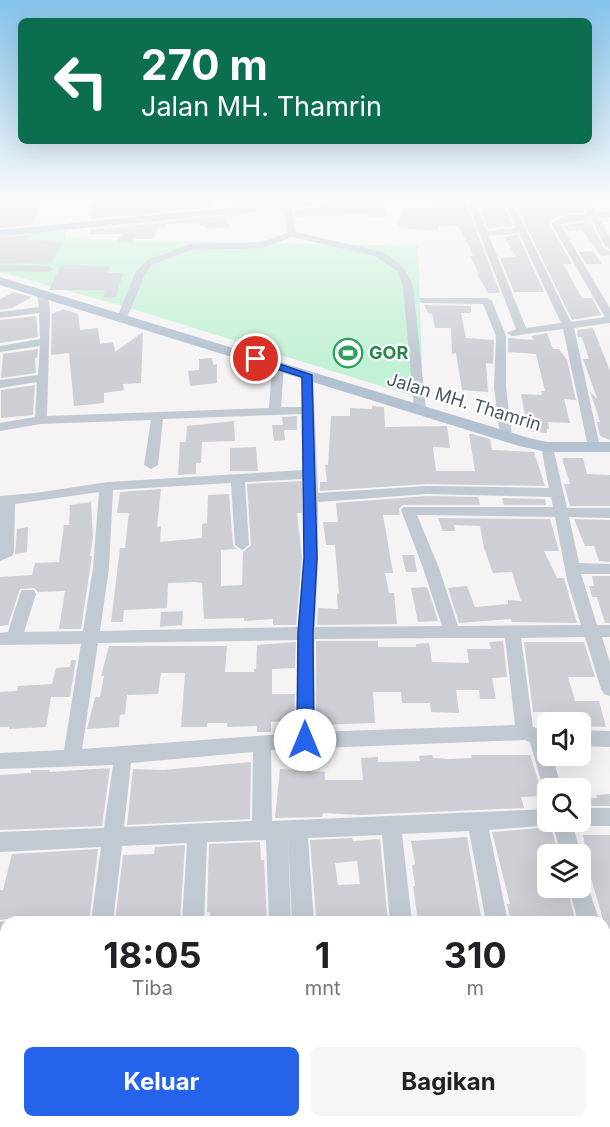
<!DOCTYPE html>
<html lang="id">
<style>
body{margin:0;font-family:Inter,sans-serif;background:#f6f6f6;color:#202124;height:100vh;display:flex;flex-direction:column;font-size:22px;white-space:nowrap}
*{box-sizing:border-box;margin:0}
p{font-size:20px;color:#757577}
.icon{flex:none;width:33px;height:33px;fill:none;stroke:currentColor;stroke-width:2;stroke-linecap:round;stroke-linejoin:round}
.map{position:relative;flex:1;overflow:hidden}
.drawer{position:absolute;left:0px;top:916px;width:610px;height:212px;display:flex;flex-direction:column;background:#fff;border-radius:18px 18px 0 0;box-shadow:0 6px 24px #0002}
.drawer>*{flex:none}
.top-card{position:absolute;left:18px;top:18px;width:574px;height:126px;border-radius:9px;box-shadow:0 6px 24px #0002;background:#0b6e4f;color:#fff;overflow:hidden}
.tools{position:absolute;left:537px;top:712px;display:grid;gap:12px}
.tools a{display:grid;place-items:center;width:54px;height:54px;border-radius:9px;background:#fff;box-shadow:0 6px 24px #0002;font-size:30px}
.pin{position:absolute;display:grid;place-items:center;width:51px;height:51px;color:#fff;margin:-26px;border:3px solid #fff;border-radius:50%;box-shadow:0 2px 6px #0007}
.me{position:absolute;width:66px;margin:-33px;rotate:0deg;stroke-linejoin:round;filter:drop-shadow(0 0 4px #0008)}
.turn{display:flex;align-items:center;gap:21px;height:126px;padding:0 24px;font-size:27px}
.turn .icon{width:78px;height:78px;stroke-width:2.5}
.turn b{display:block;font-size:42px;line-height:51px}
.eta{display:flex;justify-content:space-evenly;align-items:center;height:102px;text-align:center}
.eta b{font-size:36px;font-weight:700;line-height:42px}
.primary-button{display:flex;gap:12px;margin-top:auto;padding:12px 24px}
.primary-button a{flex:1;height:69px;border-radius:9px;background:#2563eb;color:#fff;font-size:24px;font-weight:700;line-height:69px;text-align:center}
.primary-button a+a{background:#f6f6f6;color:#202124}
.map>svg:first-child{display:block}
.green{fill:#c3f1d5}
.building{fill:#cdcfd5;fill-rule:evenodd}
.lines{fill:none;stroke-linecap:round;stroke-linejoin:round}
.minor{fill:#c1cad2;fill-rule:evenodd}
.major{fill:#b3c2d1;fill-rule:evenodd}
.route{fill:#2563eb;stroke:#184099;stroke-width:1.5}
.labels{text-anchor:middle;stroke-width:4.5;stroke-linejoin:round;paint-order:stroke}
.far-leisure-label{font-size:18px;font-weight:bold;fill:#27864d;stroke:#fff;text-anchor:start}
.far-street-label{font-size:18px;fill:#4a5661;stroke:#fff}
</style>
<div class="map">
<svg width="610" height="1127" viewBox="0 0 610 1127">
<rect width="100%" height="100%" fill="#f5f3f3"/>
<path class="green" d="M65,229V237L115,240L418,246L423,399L126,307L0,272V235Z
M247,1122H352L354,1127H245Z"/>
<path class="building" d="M0,201H41L32,225L0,228Z
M93,201H209L212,207L91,219Z
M439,201H465L500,293H488L477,274H479L470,256H473L470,248L458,225L438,226L439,230L408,229L407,226H398L402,208L442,207Z
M477,201H502L513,226L488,229Z
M514,201H536L537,203L579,201L584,212L564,214L550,221L549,224L572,264H563L582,298H592L601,315L572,320Z
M344,202H384L386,217L370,218L368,214L363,213L296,217L294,210L331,206Z
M225,216L230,227L206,229L205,225L200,226L199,223L165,224L166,227L157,228L154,239H134L132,243L117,242L122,234H89L90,230Z
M590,221L603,247L610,251V255L601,256L582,230L567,231L564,226Z
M29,235L28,240L64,241L50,264L0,263V238Z
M518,235L544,292H514L500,258L516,257L504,237Z
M593,251L602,264H586L579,252Z
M61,265L110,266L108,273H123L116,297L103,298L105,290H49Z
M14,292L32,297L12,308L0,310V299Z
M424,305L471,306V313H461L466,338L494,340L493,364L486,363L488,392L462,390L456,353L452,354L451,328H435L432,314L428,313Z
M63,309L78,314L80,330L98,328L100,344L113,342L115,352L143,332L141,383L123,384L124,390L104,393V403L74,406L69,353L51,355L52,314Z
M36,316L38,337L0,343V320Z
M593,328L610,371V440L600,436L597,422H600L590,391L596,398H597L583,359H589L582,337H578L577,330Z
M547,333L553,349H559L567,360L576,400L564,399L570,423L548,422L549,429H547V433L528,431L521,394L542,395L541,391H545L536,354L508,352V338L534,340L531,336Z
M38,349L37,358H35L36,373L1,378L3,354Z
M212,358L213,365L217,364V383L190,386L188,371L199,370V359Z
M35,385L33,415L1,418V390Z
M372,406L384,407L385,427L447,426L450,448L433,447L436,471H475L469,434H472L490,439L492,450L534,452L545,486L427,484L320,491V482H327L325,465H328L331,416H350V408L372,409Z
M282,417L297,416V430H284L285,440L274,441L272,425H283Z
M234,421L235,441L202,442L201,463H196V474L178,475L180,442H186L187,426Z
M256,447L258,471H230V448Z
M562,458H583L587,474L610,475V506H570L564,484H570Z
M302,481V513H297L302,558L296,625H273V619L244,621V618L204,619L202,583L196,582L168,583L167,608L124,610L123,622H111L120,548H125L129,513H117L120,492L161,489L157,527L161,526L160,542L202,538V524L207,523L208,495L229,494L233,545L237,549L221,550V586L242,585L243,552L251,545L247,484Z
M427,496L478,497L480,505H403L399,509L400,515H383L393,573H385L389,593H394L397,624L317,625L318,608L338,609L337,594H339L335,545H326L323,522H338L336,503Z
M502,498L545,499L546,505H504Z
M91,502L93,537L90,556H92L81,629H59L65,591L38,592L34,588L20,589L8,625L0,626V577L32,575L35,563L59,562L64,525H69L70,505Z
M438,518L550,519L559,551H544L557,578H564L577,623L512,622L511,619L459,623L448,588L467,586L475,607L508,604V600L521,601L512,572L493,573L484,548L480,526L454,525L455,531H443Z
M574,519L610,520V562L599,561L594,546H585Z
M28,527L27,552L15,554L17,529Z
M402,555H414L417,572H406Z
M592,576H610V623H605L597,597H592L589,586H594Z
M425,587L428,589L438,621L418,622L411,588Z
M183,611L182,625L160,627L161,612Z
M316,641H378V647H416V644L429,643L432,662L469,663L467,649H491L489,642L503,641L507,677L492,678L496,699H480L479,690H456L459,713L431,712L430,703H402L401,692H373L375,723L316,725Z
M296,642L295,668L272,669V694H295L294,721L271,722V732H257V726L227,727V723H207V727H181L185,673H161L158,694L127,695L125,714L120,715L119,727L87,729L95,697H100L104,676H101L109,646H227L225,672H254V669H256L257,645Z
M524,642H584L595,677H568L575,701H599L606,727L580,726V723H547L545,712H533Z
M71,660H76L70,697H51L46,727L9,729V727H0V692L17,691L18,686L52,684L56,668L70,667Z
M432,755L433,758L449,759L472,758L471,755H530L543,796L521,797L524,808L360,815L323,813L322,817L275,818L280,769L325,772V780H363L361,758L378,757V762L420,761L419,756Z
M251,762L250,819L127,825L133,769L163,770Z
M110,768L102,826L0,830V775L31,773V770H50L49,772Z
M610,794V806H580V799L597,798L596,795Z
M551,827L559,855H548V888H567L576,922H511L507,904H510L492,832Z
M583,835H610V929L606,930L591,878Z
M467,837L482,922H418L413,886H415L412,865L415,864L411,841Z
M352,838L353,841L380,839L388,922H326L325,916L316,917L310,840ZM357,861L360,884L338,885L335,863Z
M260,842L261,860H264L267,922H209L210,912H207L209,844Z
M185,845L180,922H115L123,855L154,854L155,847Z
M98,849L89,922H11L7,919L0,920V890H3L12,854Z"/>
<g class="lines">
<path class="minor" d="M467,201H475L487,231L516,228L504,201H512L571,322L605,317L551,223L565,216L588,214L581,201H589L596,213L610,211V217L599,218L610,238V249L605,246L591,219L560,224L610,308V323L574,328L600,447L599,450H589L588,447L563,329L512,336L507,333L516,329ZM519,233L561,323L526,328L489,236Z
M287,202L291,205L296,232L382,252C398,260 407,269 413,286L426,409L424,412H416L414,409L403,286L397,271L375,256L292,237L262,248L192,250L153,264L145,274L127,318L122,321L117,318L135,273L147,260L191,244L261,242L287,233L283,205Z
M0,265L48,266L53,269L48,272L0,271Z
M42,290L47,293L50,309L47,416L269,408L272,366L278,363L284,366L281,407H302L301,375L307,372L313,375L318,493L427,486L549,488L541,447L547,443L553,447L567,508H610V518L569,517L579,563L610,564V574H581L597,625H610V637H602L610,663V696L604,694L601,689L585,637L521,638L533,727L544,731L548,738V756H552L562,789H548V796L545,795L530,742L525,740L271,750L272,821L548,809V822H572L581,855L580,857L561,855L553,825L489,830L508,922H486L469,831L402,834L412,922H390L382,835L308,838L314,922H292L288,839L291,922H269L266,840L207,842L204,922H182L187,843L122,846L113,922H91L101,847L0,852V832L104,828L113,765L0,769V753L64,750L81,644L0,645V633L8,632L20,594L22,590H34L36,594L24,632L83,631L93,568L99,492L15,504L14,552L12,556L0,561V496L35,493L108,482L303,470L302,414L163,419L158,465L151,469L144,465L151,420L41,424L0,431V423L35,417L37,382L0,388V380L38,375L40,346L0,352V346L40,339L39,313L0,318V312L39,307L37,293ZM304,479V558L298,627L100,631L109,568L113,490L231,483L235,545L242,550L249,545L245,482ZM427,494L551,497L553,507H403L401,510L423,568L442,626L315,627L318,558V502ZM417,515L555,517L567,580L581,625L458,626L439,568ZM449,638H505L515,725L314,732V639ZM298,640L296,733L82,749L98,643ZM253,752L252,821L124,827L131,763Z
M420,298H487L492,301L506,336V387L512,436L510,439L506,440L500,436L494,387L496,336L483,304L424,303L420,302Z
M580,730L610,731V747L580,746Z
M580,808H610V826H580L573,824L580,822Z
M580,878L586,881L600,922H578L569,888H580Z
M6,921L9,922H6V943L0,944V922Z
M604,970L610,972V1014L604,1011Z
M6,1015V1039L0,1040V1016Z
M604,1091H610V1115L604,1116Z
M64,1122H90L89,1127H63Z
M170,1122H196V1127H170Z
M234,1122H260L258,1127H232Z
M339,1122H365L367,1127H341Z
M408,1122H434V1127H408Z
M521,1122H547L548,1127H522Z"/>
<path class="major" d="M301,201H336L331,204L0,236V230Z
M0,277L529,438L547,442H610V452H547L519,446L0,285Z"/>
</g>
<linearGradient id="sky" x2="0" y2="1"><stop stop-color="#85c3ea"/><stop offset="0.56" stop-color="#fafafa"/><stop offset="1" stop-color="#fafafa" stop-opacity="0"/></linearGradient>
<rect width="610" height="358" fill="url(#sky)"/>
<path class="route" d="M256,356L312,375L317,558L313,633L314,740L311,745L305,748L299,745L297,740L298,633L304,558L302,377L252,361L251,359Z"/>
<defs>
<g id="stadium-ring" transform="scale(1.5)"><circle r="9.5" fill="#fff" stroke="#2e9e5b" stroke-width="1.5"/><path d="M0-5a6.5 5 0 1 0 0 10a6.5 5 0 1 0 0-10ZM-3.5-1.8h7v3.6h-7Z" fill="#2e9e5b"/></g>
</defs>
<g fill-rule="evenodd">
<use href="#stadium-ring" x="348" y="353"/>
</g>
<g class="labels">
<g class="far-leisure-label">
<text x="369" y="359">GOR</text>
</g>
<g class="far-street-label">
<text transform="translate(464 402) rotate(17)" y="6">Jalan MH. Thamrin</text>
</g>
</g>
</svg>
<div class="tools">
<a><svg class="icon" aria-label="sound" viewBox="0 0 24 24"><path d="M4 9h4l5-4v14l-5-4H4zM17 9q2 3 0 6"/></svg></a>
<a><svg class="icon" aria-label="search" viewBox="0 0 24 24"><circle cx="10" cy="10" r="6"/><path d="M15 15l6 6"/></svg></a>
<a><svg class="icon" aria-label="layers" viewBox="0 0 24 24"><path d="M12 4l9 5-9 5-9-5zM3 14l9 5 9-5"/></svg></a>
</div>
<div class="pin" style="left:256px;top:359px;background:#d93025"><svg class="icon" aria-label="arrive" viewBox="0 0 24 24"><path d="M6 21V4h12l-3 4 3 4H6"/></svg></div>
<svg class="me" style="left:305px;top:740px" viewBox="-20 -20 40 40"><circle r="19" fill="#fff"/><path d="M0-13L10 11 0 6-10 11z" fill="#2563eb"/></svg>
<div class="top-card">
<div class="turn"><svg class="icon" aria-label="left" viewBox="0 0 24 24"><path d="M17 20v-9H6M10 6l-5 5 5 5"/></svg><div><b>270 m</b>Jalan MH. Thamrin</div></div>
</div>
<section class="drawer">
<div class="eta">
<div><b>18:05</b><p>Tiba</p></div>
<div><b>1</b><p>mnt</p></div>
<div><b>310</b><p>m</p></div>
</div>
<div class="primary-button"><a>Keluar</a><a>Bagikan</a></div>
</section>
</div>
